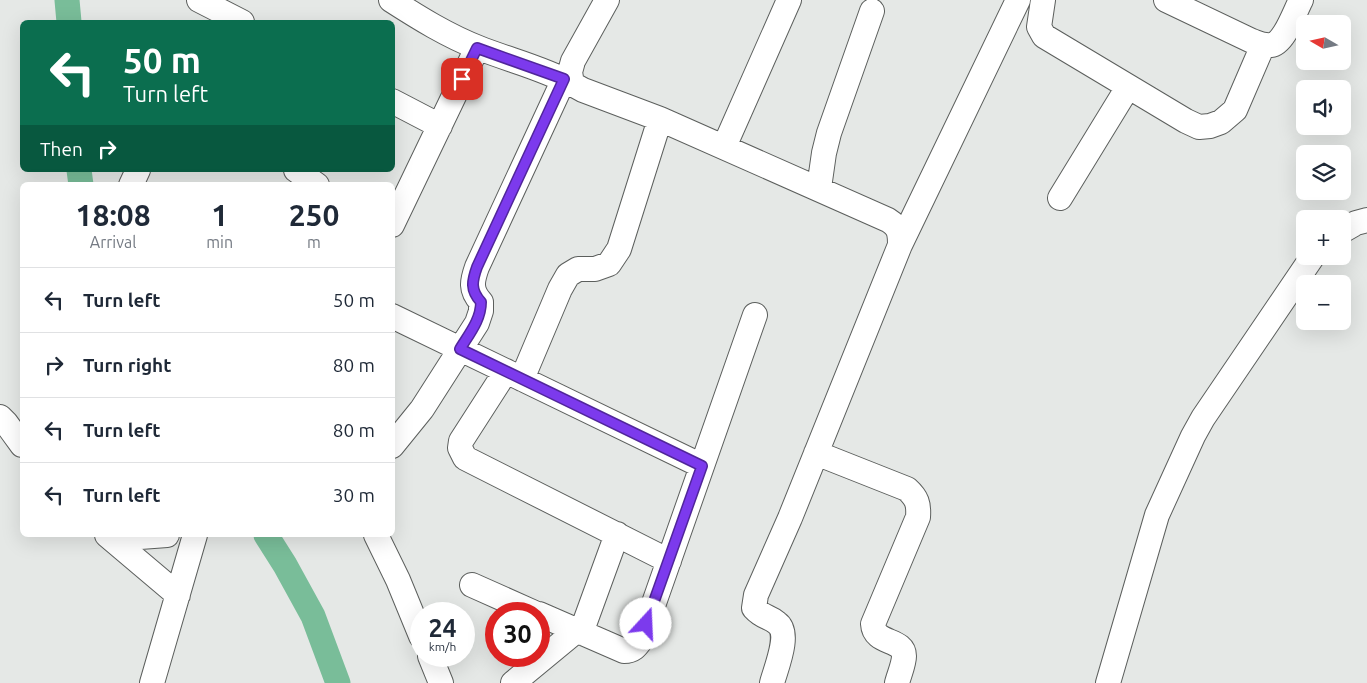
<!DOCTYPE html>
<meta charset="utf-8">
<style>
body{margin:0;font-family:Ubuntu,sans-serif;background:#f6f6f7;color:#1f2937;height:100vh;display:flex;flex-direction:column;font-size:19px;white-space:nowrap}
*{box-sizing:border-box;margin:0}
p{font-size:16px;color:#747a83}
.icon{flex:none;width:28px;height:28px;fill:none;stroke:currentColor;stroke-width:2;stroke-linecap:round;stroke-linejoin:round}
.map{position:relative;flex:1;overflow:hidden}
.details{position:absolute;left:20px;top:182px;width:375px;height:355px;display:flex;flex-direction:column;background:#fff;border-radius:8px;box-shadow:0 5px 20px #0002}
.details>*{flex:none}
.guide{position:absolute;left:20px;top:20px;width:375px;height:152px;border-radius:8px;box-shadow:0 5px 20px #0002;background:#0b6e4f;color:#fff;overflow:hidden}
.needle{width:32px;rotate:279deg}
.controls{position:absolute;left:1296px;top:15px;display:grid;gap:10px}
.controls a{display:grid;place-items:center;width:55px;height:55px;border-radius:8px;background:#fff;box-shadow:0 5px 20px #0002;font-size:25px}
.speed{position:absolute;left:410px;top:602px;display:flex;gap:10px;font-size:25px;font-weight:700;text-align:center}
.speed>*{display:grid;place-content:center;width:65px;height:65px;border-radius:50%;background:#fff;box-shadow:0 5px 20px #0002;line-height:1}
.speed small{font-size:12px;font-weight:400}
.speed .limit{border:8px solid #d22;background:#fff;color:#111}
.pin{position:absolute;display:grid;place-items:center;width:42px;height:42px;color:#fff;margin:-21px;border-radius:10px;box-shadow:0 2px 8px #0006}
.me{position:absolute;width:55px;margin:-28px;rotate:20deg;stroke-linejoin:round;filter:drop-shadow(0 0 4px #0008)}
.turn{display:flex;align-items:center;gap:18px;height:105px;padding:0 20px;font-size:22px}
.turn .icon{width:65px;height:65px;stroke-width:2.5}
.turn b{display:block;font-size:35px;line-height:42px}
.then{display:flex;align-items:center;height:48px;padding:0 20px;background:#0003;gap:10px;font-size:19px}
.eta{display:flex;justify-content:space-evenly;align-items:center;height:85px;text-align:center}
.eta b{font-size:30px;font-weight:700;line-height:35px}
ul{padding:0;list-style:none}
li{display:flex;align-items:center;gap:15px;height:65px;padding:0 20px;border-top:1px solid #e0e1e3}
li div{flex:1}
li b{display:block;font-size:19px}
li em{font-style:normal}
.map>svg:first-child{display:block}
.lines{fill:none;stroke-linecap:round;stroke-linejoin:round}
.canal{stroke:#79bd99;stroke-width:25}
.street-casing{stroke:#5c5f5d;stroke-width:26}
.street{stroke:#fff;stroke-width:24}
.route-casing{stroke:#51269a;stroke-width:12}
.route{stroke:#7c3aed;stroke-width:9}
</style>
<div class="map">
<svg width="1367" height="683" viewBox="0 0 1367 683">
<rect width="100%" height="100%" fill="#e5e8e6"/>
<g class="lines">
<path class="canal" d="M67,0L69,22
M79,170L81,185
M266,535L285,565L313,616L338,683"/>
<g class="street-casing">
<path id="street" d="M199,0L242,22
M391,0C419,18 448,36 479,48C509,60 543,68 572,84
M607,0L573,61L570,72L572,84L583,90L660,119L888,220C899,227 900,232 900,245L790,518L756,595L754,608C763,618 769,616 777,623C791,633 776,668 772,683
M1043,0L1039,27L1044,36L1186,121L1199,127L1210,126L1221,122L1235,110L1263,45
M1166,0L1252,41C1258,43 1264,46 1271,45C1284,44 1295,11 1301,0
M392,101L440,126
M724,147L789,0
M296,170L317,185
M131,185L138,170
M819,188L824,153L829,133L872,11
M1060,198L1128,87
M392,225L477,48
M1342,231L1356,223L1367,220
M900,245L1018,0
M392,316L702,466
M506,371L461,441L460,448L465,458L669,561
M522,379L560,289L568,275L578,269H595L609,264L619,249L660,119
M0,417L6,423L22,445
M392,446L422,409L477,323L481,311V302C470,290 472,281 477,267L564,79
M816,453L907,489C917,498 919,504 918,517L873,624C874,645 904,638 904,656C904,664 899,675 897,683
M107,535L178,595
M108,535L140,537L167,535
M376,535L398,580L421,636
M472,585L537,614
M539,614L624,651C633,651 636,647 641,640L755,315
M581,633L617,534
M430,656L441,683
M152,683L195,535
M513,683L576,631
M1108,683L1157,515L1193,436L1203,418L1313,256"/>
</g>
<use href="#street" class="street"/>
</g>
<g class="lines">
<g class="route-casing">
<path id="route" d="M462,79L477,48L564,79L477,267C472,281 470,290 481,302C481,320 469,334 460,349L702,466L646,624"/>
</g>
<use href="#route" class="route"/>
</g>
</svg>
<div class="controls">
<a><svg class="needle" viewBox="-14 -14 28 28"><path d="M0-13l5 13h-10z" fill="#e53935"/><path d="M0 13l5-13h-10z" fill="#747a83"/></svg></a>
<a><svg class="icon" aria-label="sound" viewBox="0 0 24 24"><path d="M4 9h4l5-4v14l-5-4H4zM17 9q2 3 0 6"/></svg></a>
<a><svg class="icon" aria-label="layers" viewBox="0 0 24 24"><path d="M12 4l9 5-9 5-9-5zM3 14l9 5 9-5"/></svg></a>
<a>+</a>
<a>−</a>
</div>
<div class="speed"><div>24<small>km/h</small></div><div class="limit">30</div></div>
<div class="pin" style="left:462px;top:79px;background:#d93025"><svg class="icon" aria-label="arrive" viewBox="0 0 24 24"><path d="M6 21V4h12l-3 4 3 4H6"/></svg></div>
<svg class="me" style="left:646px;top:624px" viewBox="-20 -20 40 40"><circle r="19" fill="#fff"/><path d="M0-13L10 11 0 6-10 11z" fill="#7c3aed"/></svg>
<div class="guide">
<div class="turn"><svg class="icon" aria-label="left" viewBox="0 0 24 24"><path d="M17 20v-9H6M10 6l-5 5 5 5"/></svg><div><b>50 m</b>Turn left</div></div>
<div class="then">Then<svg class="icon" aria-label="right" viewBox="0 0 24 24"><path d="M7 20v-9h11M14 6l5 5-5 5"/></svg></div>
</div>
<section class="details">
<div class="eta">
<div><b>18:08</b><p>Arrival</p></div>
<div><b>1</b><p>min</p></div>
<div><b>250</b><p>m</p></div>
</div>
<ul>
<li><svg class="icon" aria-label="left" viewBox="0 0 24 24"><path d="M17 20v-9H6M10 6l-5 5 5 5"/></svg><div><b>Turn left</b></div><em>50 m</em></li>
<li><svg class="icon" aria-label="right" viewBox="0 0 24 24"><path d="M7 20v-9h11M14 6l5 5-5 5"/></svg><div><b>Turn right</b></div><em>80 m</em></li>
<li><svg class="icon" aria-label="left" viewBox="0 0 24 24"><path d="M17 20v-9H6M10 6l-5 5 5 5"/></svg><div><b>Turn left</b></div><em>80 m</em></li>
<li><svg class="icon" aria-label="left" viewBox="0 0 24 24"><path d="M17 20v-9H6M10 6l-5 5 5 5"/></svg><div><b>Turn left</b></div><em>30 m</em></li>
</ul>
</section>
</div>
